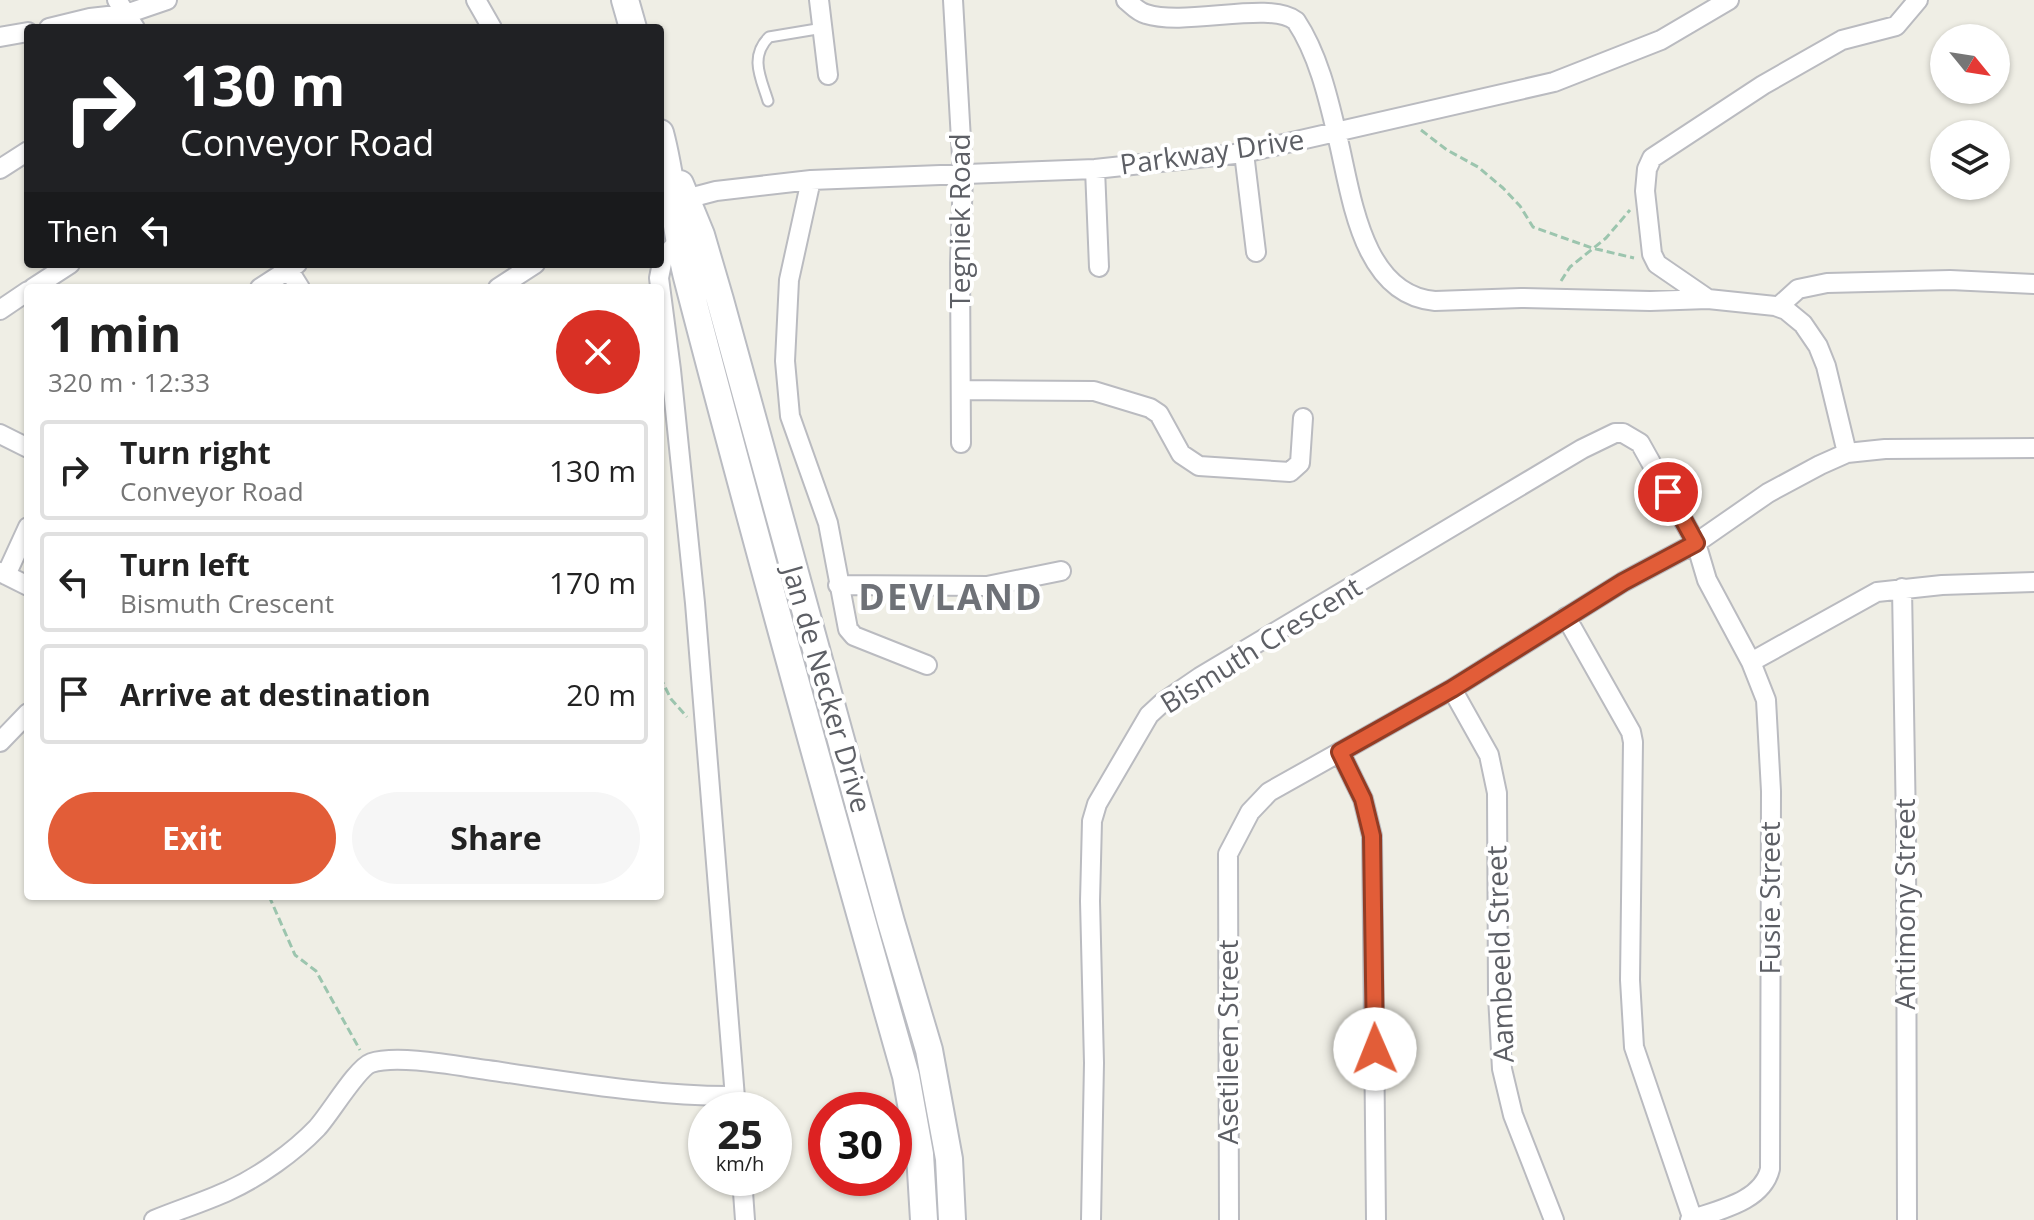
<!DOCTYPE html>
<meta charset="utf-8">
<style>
body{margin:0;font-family:"Open Sans",sans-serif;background:#f6f6f6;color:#222;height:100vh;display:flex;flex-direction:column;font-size:30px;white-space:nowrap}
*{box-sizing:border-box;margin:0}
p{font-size:26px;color:#767676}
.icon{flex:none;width:44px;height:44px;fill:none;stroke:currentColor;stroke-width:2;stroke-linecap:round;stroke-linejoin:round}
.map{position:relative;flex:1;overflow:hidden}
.sheet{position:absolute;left:24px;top:284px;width:640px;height:616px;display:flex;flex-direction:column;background:#fff;border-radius:8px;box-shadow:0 2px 6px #0004}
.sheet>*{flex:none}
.guide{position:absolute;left:24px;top:24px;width:640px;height:244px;border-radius:8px;box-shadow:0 2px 6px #0004;background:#202124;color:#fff;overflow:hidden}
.needle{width:52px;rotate:120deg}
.controls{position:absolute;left:1930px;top:24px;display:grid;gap:16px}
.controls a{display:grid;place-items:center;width:80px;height:80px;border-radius:50%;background:#fff;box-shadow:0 2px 6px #0004;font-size:40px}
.speed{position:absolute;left:688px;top:1092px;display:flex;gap:16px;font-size:40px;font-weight:700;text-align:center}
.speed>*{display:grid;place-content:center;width:104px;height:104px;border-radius:50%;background:#fff;box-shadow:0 2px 6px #0004;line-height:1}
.speed small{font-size:20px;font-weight:400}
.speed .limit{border:12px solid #d22;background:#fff;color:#111}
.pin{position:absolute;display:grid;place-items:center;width:68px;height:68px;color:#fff;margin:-34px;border:4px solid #fff;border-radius:50%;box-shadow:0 2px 8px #0007}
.me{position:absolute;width:88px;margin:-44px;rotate:359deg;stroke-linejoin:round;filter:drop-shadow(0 0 6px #0008)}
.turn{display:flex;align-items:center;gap:28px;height:168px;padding:0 24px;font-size:36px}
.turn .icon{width:104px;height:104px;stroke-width:2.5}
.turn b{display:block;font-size:56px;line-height:68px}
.then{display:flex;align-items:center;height:76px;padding:0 24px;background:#0003;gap:16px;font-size:30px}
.round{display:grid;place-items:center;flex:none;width:84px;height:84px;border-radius:42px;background:#f6f6f6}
.head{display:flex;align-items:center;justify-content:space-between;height:136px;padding:0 24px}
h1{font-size:48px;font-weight:700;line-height:60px}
.action{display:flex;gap:16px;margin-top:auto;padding:16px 24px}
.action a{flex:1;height:92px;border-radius:48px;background:#e25d38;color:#fff;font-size:32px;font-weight:700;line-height:92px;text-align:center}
.action a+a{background:#f6f6f6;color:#222}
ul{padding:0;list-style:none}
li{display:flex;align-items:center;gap:24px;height:100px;margin:0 16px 12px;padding:0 8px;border:4px solid #e0e0e0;border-radius:8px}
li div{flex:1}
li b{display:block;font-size:30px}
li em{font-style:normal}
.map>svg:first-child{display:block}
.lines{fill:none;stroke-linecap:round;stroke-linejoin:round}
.lane-casing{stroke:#babbc0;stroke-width:13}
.street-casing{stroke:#babbc0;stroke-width:22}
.secondary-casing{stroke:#babcc2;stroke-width:30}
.path{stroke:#9cc5ae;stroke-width:3;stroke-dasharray:8 4;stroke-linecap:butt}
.lane{stroke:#fff;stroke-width:9}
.street{stroke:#fff;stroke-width:18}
.secondary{stroke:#fff;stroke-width:26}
.route-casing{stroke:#933c24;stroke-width:20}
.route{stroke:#e25d38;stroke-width:14}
.labels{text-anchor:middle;stroke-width:8;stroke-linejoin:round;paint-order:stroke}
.street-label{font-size:28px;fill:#5d5f65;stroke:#fff}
.district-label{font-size:36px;font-weight:bold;letter-spacing:2px;fill:#6e7177;stroke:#fff}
</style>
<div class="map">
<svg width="2034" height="1220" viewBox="0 0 2034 1220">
<rect width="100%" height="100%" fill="#efeee5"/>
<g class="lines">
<g class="lane-casing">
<path id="lane" d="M768,101C761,78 749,57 769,37L823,28"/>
</g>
<g class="street-casing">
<path id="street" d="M117,0L135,28
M476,0L492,28
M819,0L828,75
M953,0L963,175L960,263L961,443
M1126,0C1132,5 1138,12 1146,14C1186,27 1270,0 1296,21C1318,54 1328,97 1337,135C1351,190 1360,295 1435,301L1521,298L1650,301L1708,299L1775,306L1786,310L1803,324L1818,346L1826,366L1847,453
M49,28L90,18L126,14L167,0
M0,37L28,32
M1244,153L1256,252
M0,169L28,151
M1095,169L1099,267
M811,180L789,280L785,361L790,416L828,523L848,629L854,636L927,665
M678,201L716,191L811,180L1095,169L1244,153L1554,82L1661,40L1729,0
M679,241L663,258L659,278L671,370L695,603L736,1110
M285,264L300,288
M33,288L70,264
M260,288L297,264
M498,288L535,264
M1708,299L1657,264L1652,254L1645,191L1647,169L1652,158L1763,85L1842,40L1896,26L1918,0
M1778,307L1798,289L1827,283L1950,280L2034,284
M0,310L28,291
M962,390L1094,391L1150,408L1159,414L1181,454L1199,466L1290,472L1300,463L1303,418
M0,434L28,448
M0,572L28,586
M6,575L28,527
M838,585L987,586L1061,571
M1902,588L1906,827L1907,1220
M1566,617L1631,732L1633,742L1630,980L1634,1047L1693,1220
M1751,662L1877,592L1942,585L2034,582
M1452,689L1489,755L1497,793L1498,996L1502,1069L1513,1115L1554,1220
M0,742L28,713
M1340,752L1363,799L1372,836L1376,1220
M742,1178L745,1220
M154,1220C178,1210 204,1202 228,1191C259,1177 294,1152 317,1128C330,1114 357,1068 371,1063C397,1054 458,1066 487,1070C566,1081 656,1097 735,1096
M1091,1220L1094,1063L1090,901L1092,821L1097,804L1149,715L1162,703L1200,677L1582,449L1615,433H1623L1640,443L1696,543L1707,580L1751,662L1766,700L1771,791L1770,1169C1762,1202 1718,1210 1690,1220
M1229,1220L1228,854L1250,812L1269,792L1452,689L1623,582L1696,543L1768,493L1820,465L1847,453L1885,449L2034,448"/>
</g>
<g class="secondary-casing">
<path id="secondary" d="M625,0L633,28
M660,133C673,181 675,232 688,281C757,547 831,812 906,1076L920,1154L924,1220
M680,184L701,235L720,300L891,922L929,1050L949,1159L952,1220"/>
</g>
<path class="path" d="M1421,130L1447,150L1478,167L1503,188L1520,206L1533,227L1592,248L1634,258
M1561,281L1570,267L1606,238L1630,210
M660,677L671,699L687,717
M269,896L295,955L316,971L360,1050"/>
<use href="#lane" class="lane"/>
<use href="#street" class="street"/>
<use href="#secondary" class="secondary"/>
</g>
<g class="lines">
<g class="route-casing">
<path id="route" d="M1375,1049L1372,836L1363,799L1340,752L1452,689L1623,582L1696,543L1668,492"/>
</g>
<use href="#route" class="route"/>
</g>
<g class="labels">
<g class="street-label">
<text transform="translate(1212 152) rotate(-8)" y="10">Parkway Drive</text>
<text transform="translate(960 221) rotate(-90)" y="10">Tegniek Road</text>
<text transform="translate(1261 645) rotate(-32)" y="10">Bismuth Crescent</text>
<text transform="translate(827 689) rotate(74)" y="10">Jan de Necker Drive</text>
<text transform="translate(1770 898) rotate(-90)" y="10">Fusie Street</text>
<text transform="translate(1905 904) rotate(-90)" y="10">Antimony Street</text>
<text transform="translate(1500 954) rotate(-92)" y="10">Aambeeld Street</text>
<text transform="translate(1228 1042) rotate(-90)" y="10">Asetileen Street</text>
</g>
<g class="district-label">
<text x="951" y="610">DEVLAND</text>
</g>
</g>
</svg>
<div class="controls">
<a><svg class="needle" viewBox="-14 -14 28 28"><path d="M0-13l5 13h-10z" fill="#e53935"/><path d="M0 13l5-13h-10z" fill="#767676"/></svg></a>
<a><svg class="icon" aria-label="layers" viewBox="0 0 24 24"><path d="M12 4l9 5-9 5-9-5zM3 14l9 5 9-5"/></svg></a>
</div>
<div class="speed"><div>25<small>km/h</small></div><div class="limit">30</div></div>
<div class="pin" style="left:1668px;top:492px;background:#d93025"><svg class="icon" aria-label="arrive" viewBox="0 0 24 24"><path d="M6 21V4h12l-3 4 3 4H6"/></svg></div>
<svg class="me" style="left:1375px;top:1049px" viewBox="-20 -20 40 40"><circle r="19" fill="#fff"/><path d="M0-13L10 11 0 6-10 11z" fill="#e25d38"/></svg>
<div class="guide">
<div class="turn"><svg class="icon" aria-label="right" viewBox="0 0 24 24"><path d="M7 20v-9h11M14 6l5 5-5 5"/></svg><div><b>130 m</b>Conveyor Road</div></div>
<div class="then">Then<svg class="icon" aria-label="left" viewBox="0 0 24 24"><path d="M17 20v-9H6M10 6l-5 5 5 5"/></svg></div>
</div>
<section class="sheet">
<div class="head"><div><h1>1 min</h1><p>320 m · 12:33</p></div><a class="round" style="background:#d93025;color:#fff"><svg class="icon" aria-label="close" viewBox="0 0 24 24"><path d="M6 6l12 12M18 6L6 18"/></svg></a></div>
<ul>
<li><svg class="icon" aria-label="right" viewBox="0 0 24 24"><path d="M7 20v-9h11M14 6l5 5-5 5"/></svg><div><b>Turn right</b><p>Conveyor Road</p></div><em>130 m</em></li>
<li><svg class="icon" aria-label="left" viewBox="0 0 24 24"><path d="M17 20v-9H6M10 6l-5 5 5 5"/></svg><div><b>Turn left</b><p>Bismuth Crescent</p></div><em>170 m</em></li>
<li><svg class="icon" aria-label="arrive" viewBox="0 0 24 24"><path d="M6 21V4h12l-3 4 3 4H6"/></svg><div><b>Arrive at destination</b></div><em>20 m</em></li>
</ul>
<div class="action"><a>Exit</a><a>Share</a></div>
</section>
</div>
